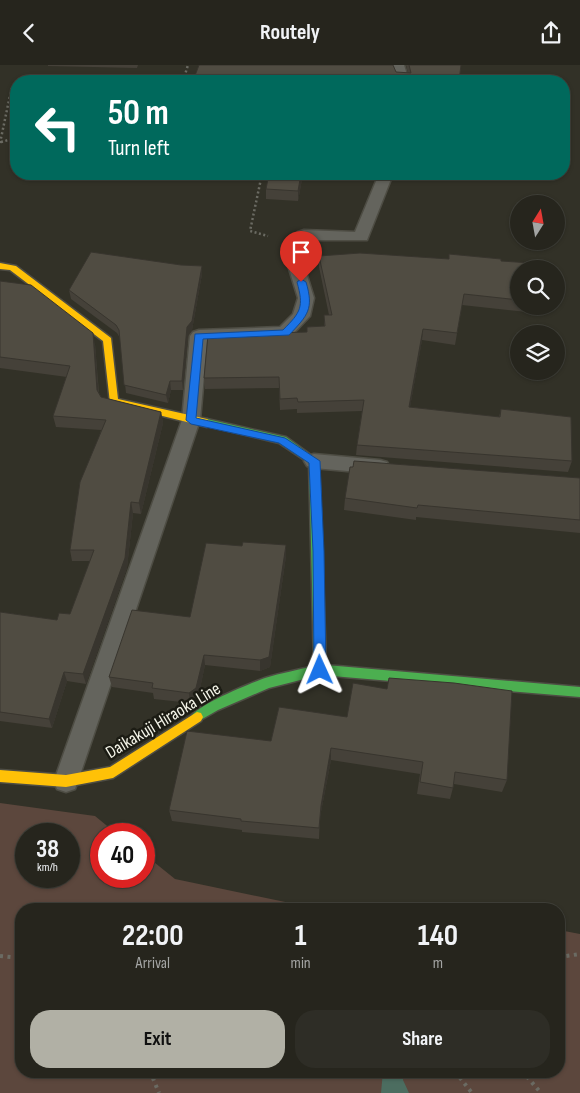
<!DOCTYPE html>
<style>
body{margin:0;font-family:"Sofia Sans Condensed",sans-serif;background:#2e2d26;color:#f1f3f6;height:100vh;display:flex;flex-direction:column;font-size:19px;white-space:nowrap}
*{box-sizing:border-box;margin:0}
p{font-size:16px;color:#a4a5a4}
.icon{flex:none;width:28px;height:28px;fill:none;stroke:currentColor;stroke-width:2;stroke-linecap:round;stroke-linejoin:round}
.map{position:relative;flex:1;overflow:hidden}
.details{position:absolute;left:15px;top:838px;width:550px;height:175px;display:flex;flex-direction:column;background:#26251d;border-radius:20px;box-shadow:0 1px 4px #0004,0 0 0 1px #42423b}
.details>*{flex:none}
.top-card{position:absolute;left:10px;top:10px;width:560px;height:105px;border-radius:20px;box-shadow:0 1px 4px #0004,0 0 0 1px #42423b;background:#00695c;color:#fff;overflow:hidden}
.needle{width:32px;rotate:11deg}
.controls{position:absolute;left:510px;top:130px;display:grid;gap:10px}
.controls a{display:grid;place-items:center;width:55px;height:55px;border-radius:50%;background:#26251d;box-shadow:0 1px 4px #0004,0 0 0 1px #42423b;font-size:25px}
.speed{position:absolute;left:15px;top:758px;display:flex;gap:10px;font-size:25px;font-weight:700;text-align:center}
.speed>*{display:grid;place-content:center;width:65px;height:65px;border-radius:50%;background:#26251d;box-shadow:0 1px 4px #0004,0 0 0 1px #42423b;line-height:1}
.speed small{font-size:12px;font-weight:400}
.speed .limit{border:8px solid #d22;background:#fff;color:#111}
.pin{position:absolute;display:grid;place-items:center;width:42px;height:42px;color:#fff;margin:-51px -21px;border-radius:50% 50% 50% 0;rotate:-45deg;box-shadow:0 0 5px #0007}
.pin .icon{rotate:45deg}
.me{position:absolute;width:55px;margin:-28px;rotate:359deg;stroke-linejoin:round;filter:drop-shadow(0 0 4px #0008)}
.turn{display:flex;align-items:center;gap:18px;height:105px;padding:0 15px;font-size:22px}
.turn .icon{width:65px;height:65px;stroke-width:2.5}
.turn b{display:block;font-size:35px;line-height:42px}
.eta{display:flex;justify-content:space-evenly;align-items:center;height:85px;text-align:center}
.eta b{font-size:30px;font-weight:700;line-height:35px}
.primary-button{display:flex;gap:10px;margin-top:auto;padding:10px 15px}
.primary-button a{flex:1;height:58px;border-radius:20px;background:#b1b0a5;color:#111;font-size:20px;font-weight:700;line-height:58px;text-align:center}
.primary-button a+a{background:#2e2d26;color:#f1f3f6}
header{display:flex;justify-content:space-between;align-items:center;height:65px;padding:0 15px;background:#26251d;font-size:22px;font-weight:700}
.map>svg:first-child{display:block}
.green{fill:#5c473d;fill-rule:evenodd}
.water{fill:#4c6d60}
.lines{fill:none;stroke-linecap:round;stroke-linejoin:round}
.lane-casing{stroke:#4e4d44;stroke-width:3}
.fast-casing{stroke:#4e4d44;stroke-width:3}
.slow-casing{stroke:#4e4d44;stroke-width:3}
.path-far1{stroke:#6b6b63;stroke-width:2.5;stroke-dasharray:2 2.5;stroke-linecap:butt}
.path{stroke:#6b6b63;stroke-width:4;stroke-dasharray:3 4.5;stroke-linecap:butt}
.lane{fill:#64645d;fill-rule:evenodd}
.fast{fill:#4caf50;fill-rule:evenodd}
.slow{fill:#ffc107;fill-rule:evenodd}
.wall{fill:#454139}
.shaded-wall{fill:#38352e}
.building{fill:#504c42;stroke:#38352e}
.route{fill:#1a73e8;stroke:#114b97}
.labels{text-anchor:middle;stroke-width:5;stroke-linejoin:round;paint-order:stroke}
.street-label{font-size:18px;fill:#f5f5e9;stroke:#1c1c14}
</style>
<header><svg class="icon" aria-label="back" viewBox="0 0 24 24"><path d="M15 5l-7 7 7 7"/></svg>Routely<svg class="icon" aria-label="share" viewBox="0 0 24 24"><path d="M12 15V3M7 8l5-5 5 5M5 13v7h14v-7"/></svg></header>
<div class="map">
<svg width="580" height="1028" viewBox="0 0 580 1028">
<rect width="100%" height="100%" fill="#323127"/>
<path class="green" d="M0,738L95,751L117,769H101V811H144V789L175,814L319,844H21V1006H559V865L580,869V1028H0ZM26,769H69V811H26Z"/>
<path class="water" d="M383,1006H404L403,1015L409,1028H381Z"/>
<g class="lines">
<g class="lane-casing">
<path id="lane" d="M390,0H404L409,16H397Z
M379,109H393L367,175H308L299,185L314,233L310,251L291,271L207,276L200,355L78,716L75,724L66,727L57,724L54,716L182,355L190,271L193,267L199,265L280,262L293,249L298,233L283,184L298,167L304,165L355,167Z
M314,389L380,395L387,397L390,402L387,407L380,409L314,403L307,401L304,396L307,391Z"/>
</g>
<g class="fast-casing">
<path id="fast" d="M207,354L286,372L319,396L326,600L580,622V632L320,610L269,623L218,645L197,657L193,656L191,652C196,640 251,618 265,613C281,608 298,605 314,601L309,398L279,378L203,360L202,358Z"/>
</g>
<g class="slow-casing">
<path id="slow" d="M0,198L16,201L111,273L118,334L207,354L212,358L211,360L207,362L110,338L103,276L10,205L0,204Z
M197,647L201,648L203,652L201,656L113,713L66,722L0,717V705L66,710L110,702Z"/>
</g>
<path class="path-far1" d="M183,16L188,0
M1,77L16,73
M0,78L12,21
M262,109L250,166L268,171"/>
<path class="path" d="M0,891L21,893
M559,892L580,889
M150,1006L159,1028
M457,1006V1009L472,1028
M522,1006L541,1028"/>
<use href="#lane" class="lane"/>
<use href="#fast" class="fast"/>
<use href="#slow" class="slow"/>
</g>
<path class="wall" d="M48,0H138L137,3L48,1Z
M406,0H461L459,16L396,7L408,8Z
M303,109L298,136L266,134V124Z
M319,191L501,196L519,204V241H548L546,249L462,240L455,280L422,275L410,342L499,352L501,344L572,396L568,407L356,390L357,380L362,346L297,348V344L280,345L279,323L205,324L204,313L307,267V262L324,261V250H329L319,202Z
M181,200L202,201V209L192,265L188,271L183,325H171L168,338L126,328L120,273L117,268L71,234L69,225Z
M0,216L95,279L99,328L101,332L161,347L163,358L141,449L133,448L127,503L86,619L67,616L52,663L0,656V547L57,555L70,549L90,496H72L70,485L101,365L56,362L53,351L67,312L0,303Z
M580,413V468L416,452V455L344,445L345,433Z
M286,480V491L270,602L260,606L205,600L198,633L190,638L154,634L153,628L112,622L109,612L190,552L242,481Z
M279,642L507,715L502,727L454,719L450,734L417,729L420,709L331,695L320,752L319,774L242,767V765L172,756L169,745L271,676Z"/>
<path class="shaded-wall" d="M301,109H303L298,136V126Z
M202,201V209L192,265L188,271L183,325L182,316L187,262Z
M423,264L422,275L408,353L409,342Z
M93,268L95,279L99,336L97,325Z
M170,316L171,325L168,338L166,330Z
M161,347L163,358L141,449L139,438Z
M131,437L133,448L127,503L86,619L83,609Z
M286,480V491L270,602L260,606V595Z
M204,590L205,600L198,633L190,638L189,628Z
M64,607L67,616L52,663L49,654Z
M331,683V695L320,752L319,774L321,741Z"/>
<path class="building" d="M199,0H393L396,7L411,8L409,0H461L459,16H193Z
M269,109H301L298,126L266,124Z
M91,187L181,200L202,201L192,256L187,262L182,316H170L166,330L124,320L119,265L116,260L69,225Z
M360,188L449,194V189L501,194V196L546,199L547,204H519V235L464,229L457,268L423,264L409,342L500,352L501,344L571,352L572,396L357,380L364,335L298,337L297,333L280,334L279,312L204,313L208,270L307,267V262L325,261L324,250H332L319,191Z
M0,216L31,220L93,268L97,325L101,332L161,347L139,438L131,437L125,493L83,609L64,607L49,654L0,647V547L57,555L59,548L70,549L94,485H70L80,417L106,355L53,351L70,301L0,292Z
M354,396L580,413V455L418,440L417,443L345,433L350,402H353Z
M243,477L286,480L269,592L260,595L204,590L196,623L189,628L152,623L153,618L109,612L132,545L190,552L206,478L242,481Z
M389,613L454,618L512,626L507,715L455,707L453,723L420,717L423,697L331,683L321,741L319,763L241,756V754L169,745L187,666L271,676L279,642L347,652L353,618L387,624Z"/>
<path class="route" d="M301,214L306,217C314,244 308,250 289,270L203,274L196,353L285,373L320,396L324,486L326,605L324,609L320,611L316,609L314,605L313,486L309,398L279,378L191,359L186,355L195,269L283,265C301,247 304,242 297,217Z"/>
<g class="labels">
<g class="street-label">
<text transform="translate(163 655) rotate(-31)" y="6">Daikakuji Hiraoka Line</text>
</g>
</g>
</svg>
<div class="controls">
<a><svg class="needle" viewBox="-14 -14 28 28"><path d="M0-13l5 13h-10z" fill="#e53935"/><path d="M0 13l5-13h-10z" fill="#a4a5a4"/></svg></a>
<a><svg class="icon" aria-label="search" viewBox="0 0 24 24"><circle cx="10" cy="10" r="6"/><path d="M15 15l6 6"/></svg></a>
<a><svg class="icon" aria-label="layers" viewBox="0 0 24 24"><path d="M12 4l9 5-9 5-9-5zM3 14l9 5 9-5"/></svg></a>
</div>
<div class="speed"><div>38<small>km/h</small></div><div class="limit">40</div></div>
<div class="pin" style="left:301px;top:217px;background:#d93025"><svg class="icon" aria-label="arrive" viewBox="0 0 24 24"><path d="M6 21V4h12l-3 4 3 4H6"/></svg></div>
<svg class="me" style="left:320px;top:605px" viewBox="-20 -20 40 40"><path d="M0-17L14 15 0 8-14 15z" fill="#1a73e8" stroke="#fff" stroke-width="4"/></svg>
<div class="top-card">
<div class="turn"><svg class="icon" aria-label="left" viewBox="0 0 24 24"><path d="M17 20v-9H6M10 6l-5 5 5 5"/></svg><div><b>50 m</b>Turn left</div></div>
</div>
<section class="details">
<div class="eta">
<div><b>22:00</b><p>Arrival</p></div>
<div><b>1</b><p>min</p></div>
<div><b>140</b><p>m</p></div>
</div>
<div class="primary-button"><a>Exit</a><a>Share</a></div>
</section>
</div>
